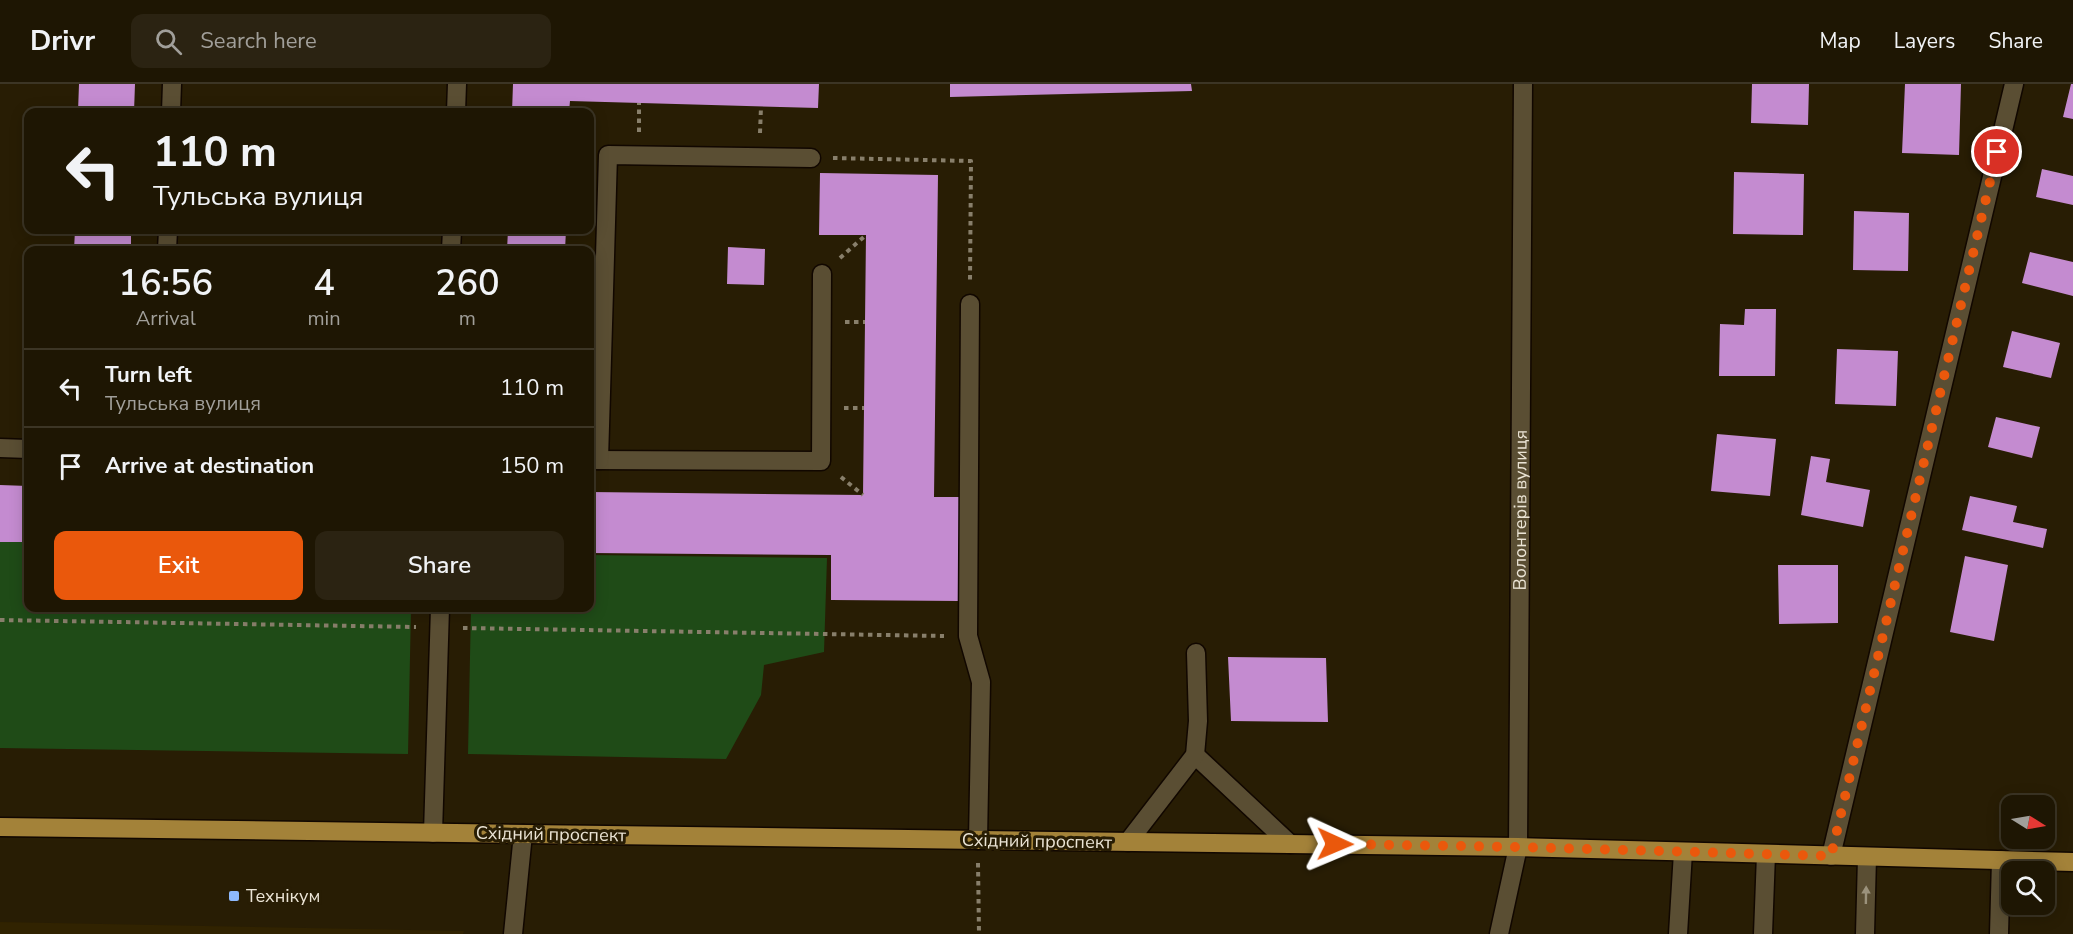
<!DOCTYPE html>
<meta charset="utf-8">
<style>
body{margin:0;font-family:"Nunito Sans",sans-serif;background:#2b2312;color:#f1f3f6;height:100vh;display:flex;flex-direction:column;font-size:22px;white-space:nowrap}
*{box-sizing:border-box;margin:0}
p{font-size:20px;color:#a19f9a}
.icon{flex:none;width:33px;height:33px;fill:none;stroke:currentColor;stroke-width:2;stroke-linecap:round;stroke-linejoin:round}
.map{position:relative;flex:1;overflow:hidden}
.details{position:absolute;left:24px;top:162px;width:570px;height:366px;display:flex;flex-direction:column;background:#1e1603;border-radius:12px;box-shadow:0 3px 15px #0003,0 0 0 2px #3c3525}
.details>*{flex:none}
.top-card{position:absolute;left:24px;top:24px;width:570px;height:126px;border-radius:12px;box-shadow:0 3px 15px #0003,0 0 0 2px #3c3525;background:#1e1603;color:#f1f3f6;overflow:hidden}
.needle{width:39px;rotate:101deg}
.buttons{position:absolute;left:2001px;top:711px;display:grid;gap:12px}
.buttons a{display:grid;place-items:center;width:54px;height:54px;border-radius:12px;background:#1e1603;box-shadow:0 3px 15px #0003,0 0 0 2px #3c3525;font-size:30px}
.pin{position:absolute;display:grid;place-items:center;width:51px;height:51px;color:#fff;margin:-26px;border:3px solid #fff;border-radius:50%;box-shadow:0 2px 6px #0007}
.me{position:absolute;width:66px;margin:-33px;rotate:91deg;stroke-linejoin:round;filter:drop-shadow(0 0 4px #0008)}
.turn{display:flex;align-items:center;gap:21px;height:126px;padding:0 30px;font-size:27px}
.turn .icon{width:78px;height:78px;stroke-width:2.5}
.turn b{display:block;font-size:42px;line-height:51px}
.eta{display:flex;justify-content:space-evenly;align-items:center;height:102px;text-align:center}
.eta b{font-size:36px;font-weight:600;line-height:42px}
.button{display:flex;gap:12px;margin-top:auto;padding:12px 30px}
.button a{flex:1;height:69px;border-radius:12px;background:#ea580c;color:#fff;font-size:24px;font-weight:600;line-height:69px;text-align:center}
.button a+a{background:#2b2312;color:#f1f3f6}
ul{padding:0;list-style:none}
li{display:flex;align-items:center;gap:18px;height:78px;padding:0 30px;border-top:2px solid #3c3525}
li div{flex:1}
li b{display:block;font-size:22px}
li em{font-style:normal}
header{display:flex;align-items:center;gap:36px;box-sizing:border-box;height:84px;padding:0 30px;background:#1e1603;border-bottom:2px solid #3c3525}
header strong{font-size:28px}
nav{display:flex;gap:33px;margin-inline-start:auto;font-size:21px}
.search{width:420px;height:54px;background:#2b2312;display:flex;align-items:center;gap:15px;box-sizing:border-box;padding:0 21px;border-radius:12px;color:#a19f9a;font-size:22px}
.map>svg:first-child{display:block}
.built{fill:#312301}
.green{fill:#1f4b17}
.building{fill:#c48bd0}
.lines{fill:none;stroke-linecap:round;stroke-linejoin:round}
.minor-casing{stroke:#110700;stroke-width:21}
.major-casing{stroke:#110700;stroke-width:21}
.path{stroke:#887f6b;stroke-width:4;stroke-dasharray:4.5 4.5;stroke-linecap:butt}
.minor{stroke:#5a4e33;stroke-width:18}
.major{stroke:#a38239;stroke-width:18}
.oneway{fill:#9b927c}
.route{stroke:#ea580c;stroke-width:10;stroke-dasharray:0 18}
.poi-dot{fill:#8eb9fc;stroke:#281d04;stroke-width:2}
.labels{text-anchor:middle;stroke-width:6;stroke-linejoin:round;paint-order:stroke}
.street-label{font-size:18px;fill:#ebe4d5;stroke:#281d04}
.poi-label{font-size:18px;fill:#ebe4d5;stroke:#281d04;text-anchor:start}
</style>
<header>
<strong>Drivr</strong>
<div class="search"><svg class="icon" aria-label="search" viewBox="0 0 24 24"><circle cx="10" cy="10" r="6"/><path d="M15 15l6 6"/></svg>Search here</div>
<nav><a>Map</a><a>Layers</a><a>Share</a></nav>
</header>
<div class="map">
<svg width="2073" height="850" viewBox="0 0 2073 850">
<rect width="100%" height="100%" fill="#281d04"/>
<path class="built" d="M0,838L464,847L463,850H0Z"/>
<path class="green" d="M0,457L28,458V524H411L408,670L0,664Z
M590,471L827,474L824,568L764,581L761,611L726,675L468,670L471,524H590Z"/>
<path class="building" d="M79,0H135L134,28H78Z
M513,0H819L818,24L570,17L569,28H512Z
M950,0H1191L1192,7L950,13Z
M1752,0H1809L1808,41L1751,39Z
M1905,0H1961L1959,71L1902,69Z
M2071,0H2073V35L2063,33Z
M2042,85L2073,92V121L2036,113Z
M1734,88L1804,90L1803,151L1733,150Z
M820,89L938,91L934,413H962L960,517L831,516V471L590,469V408L863,411L866,151H819Z
M1854,127L1909,129L1908,187L1853,186Z
M75,146H131V166H74Z
M508,146H566L565,166H507Z
M728,163L765,165L764,201L727,200Z
M2030,168L2073,178V212L2022,199Z
M1745,225H1776L1775,292H1719L1720,240L1744,241Z
M2012,247L2060,259L2051,294L2003,283Z
M1837,265L1898,267L1896,322L1835,320Z
M1996,333L2040,343L2032,374L1988,363Z
M1717,350L1776,355L1770,412L1711,407Z
M1811,372L1830,375L1826,398L1870,406L1863,443L1801,431Z
M0,401L28,402V458H0Z
M1970,412L2017,422L2013,438L2047,445L2043,464L1962,446Z
M1965,472L2008,481L1994,557L1950,548Z
M1778,481H1838V539L1779,540Z
M1228,573L1326,574L1328,638L1231,637Z"/>
<g class="lines">
<g class="minor-casing">
<g id="minor">
<path d="M171,28L172,0"/>
<path d="M456,28L457,0"/>
<path d="M167,166L168,146"/>
<path d="M451,166L452,146"/>
<path d="M970,220L968,552L981,598L978,756"/>
<path d="M0,364L28,365"/>
<path d="M590,376L821,377L822,190"/>
<path d="M599,376L608,71L811,74"/>
<path d="M1195,671L1290,760"/>
<path d="M433,749L440,524"/>
<path d="M1128,758L1195,671L1198,637L1196,569"/>
<path d="M1831,772L2014,0"/>
<path d="M513,850L523,750"/>
<path id="s1" d="M1499,850L1518,763L1523,0"/>
<path d="M1678,850L1683,768"/>
<path d="M1763,850L1766,770"/>
<path d="M1865,850L1867,773"/>
<path d="M1999,850L2001,776"/>
</g>
</g>
<g class="major-casing">
<path id="major" d="M0,743L1518,763L2073,778"/>
</g>
<path class="path" d="M639,48V19
M760,49L761,23
M833,74L971,77L970,198
M565,165H583
M840,174L866,151
M845,238H865
M844,324H864
M841,393L863,411
M25,402V390
M0,536L416,543
M463,544L944,552
M978,779L979,850"/>
<use href="#minor" class="minor"/>
<use href="#major" class="major"/>
</g>
<defs><path id="oneway-solid" d="M-6-.8H1V-3.2L6.5 0L1 3.2V.8H-6Z" transform="scale(1.5)"/></defs>
<use class="oneway" href="#oneway-solid" transform="translate(1866 811) rotate(-89)"/>
<g class="lines">
<path class="route" d="M1335,760L1518,763L1831,772L1997,68"/>
</g>
<rect class="poi-dot" x="228" y="806" width="12" height="12" rx="3"/>
<g class="labels">
<g class="street-label">
<text dy="6" stroke="none"><textPath href="#s1" startOffset="426">Волонтерів вулиця</textPath></text>
<text transform="translate(551 750) rotate(1)" y="6">Східний проспект</text>
<text transform="translate(1037 757) rotate(1)" y="6">Східний проспект</text>
</g>
<g class="poi-label">
<text x="246" y="818">Технікум</text>
</g>
</g>
</svg>
<div class="buttons">
<a><svg class="needle" viewBox="-14 -14 28 28"><path d="M0-13l5 13h-10z" fill="#e53935"/><path d="M0 13l5-13h-10z" fill="#a19f9a"/></svg></a>
<a><svg class="icon" aria-label="search" viewBox="0 0 24 24"><circle cx="10" cy="10" r="6"/><path d="M15 15l6 6"/></svg></a>
</div>
<div class="pin" style="left:1997px;top:68px;background:#d93025"><svg class="icon" aria-label="arrive" viewBox="0 0 24 24"><path d="M6 21V4h12l-3 4 3 4H6"/></svg></div>
<svg class="me" style="left:1335px;top:760px" viewBox="-20 -20 40 40"><path d="M0-17L14 15 0 8-14 15z" fill="#ea580c" stroke="#fff" stroke-width="4"/></svg>
<div class="top-card">
<div class="turn"><svg class="icon" aria-label="left" viewBox="0 0 24 24"><path d="M17 20v-9H6M10 6l-5 5 5 5"/></svg><div><b>110 m</b>Тульська вулиця</div></div>
</div>
<section class="details">
<div class="eta">
<div><b>16:56</b><p>Arrival</p></div>
<div><b>4</b><p>min</p></div>
<div><b>260</b><p>m</p></div>
</div>
<ul>
<li><svg class="icon" aria-label="left" viewBox="0 0 24 24"><path d="M17 20v-9H6M10 6l-5 5 5 5"/></svg><div><b>Turn left</b><p>Тульська вулиця</p></div><em>110 m</em></li>
<li><svg class="icon" aria-label="arrive" viewBox="0 0 24 24"><path d="M6 21V4h12l-3 4 3 4H6"/></svg><div><b>Arrive at destination</b></div><em>150 m</em></li>
</ul>
<div class="button"><a>Exit</a><a>Share</a></div>
</section>
</div>
